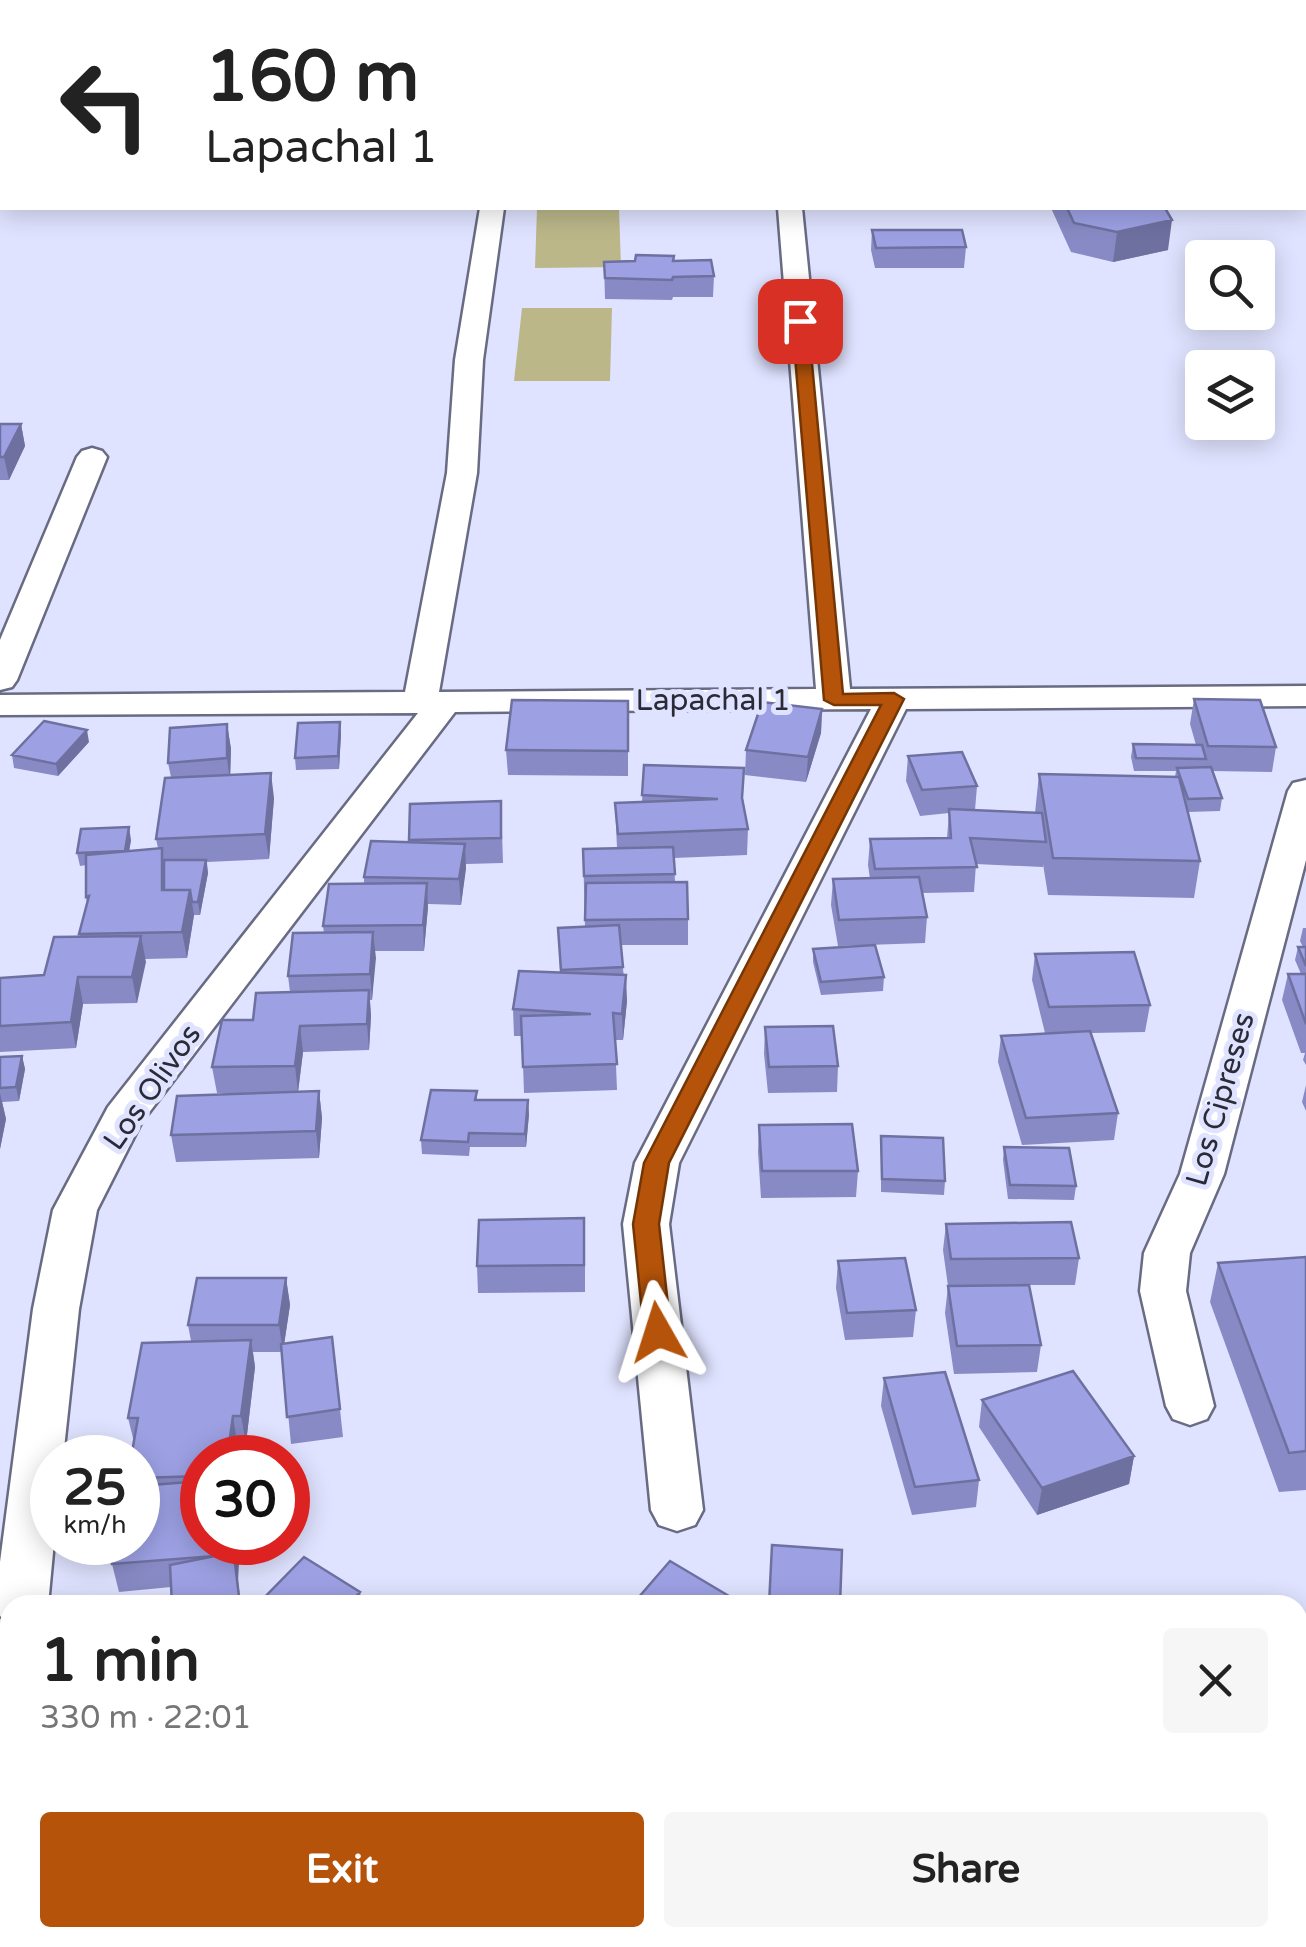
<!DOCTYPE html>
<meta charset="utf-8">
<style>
body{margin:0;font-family:"Varela Round",sans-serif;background:#f6f6f6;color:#222;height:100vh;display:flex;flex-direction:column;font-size:38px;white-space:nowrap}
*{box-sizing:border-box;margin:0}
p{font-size:32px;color:#767676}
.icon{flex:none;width:55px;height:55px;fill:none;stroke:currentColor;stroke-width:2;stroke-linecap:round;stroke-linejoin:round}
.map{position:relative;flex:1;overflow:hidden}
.details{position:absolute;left:0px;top:1595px;width:1308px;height:352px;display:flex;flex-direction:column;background:#fff;border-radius:30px 30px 0 0;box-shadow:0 5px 25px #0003}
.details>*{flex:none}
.top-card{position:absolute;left:0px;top:0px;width:1308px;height:210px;box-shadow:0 5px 25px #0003;background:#fff;color:#222;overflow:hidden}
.controls{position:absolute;left:1185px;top:240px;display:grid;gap:20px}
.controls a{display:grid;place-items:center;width:90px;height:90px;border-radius:10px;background:#fff;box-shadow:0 5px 25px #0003;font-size:50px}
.speed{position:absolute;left:30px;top:1435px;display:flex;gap:20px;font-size:50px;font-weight:700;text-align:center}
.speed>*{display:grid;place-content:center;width:130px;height:130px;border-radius:50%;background:#fff;box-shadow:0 5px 25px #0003;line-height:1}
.speed small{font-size:25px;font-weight:400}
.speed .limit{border:15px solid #d22;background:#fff;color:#111}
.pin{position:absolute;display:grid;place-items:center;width:85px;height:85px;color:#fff;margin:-42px;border-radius:20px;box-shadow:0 5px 15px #0006}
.me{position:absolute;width:110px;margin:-55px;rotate:354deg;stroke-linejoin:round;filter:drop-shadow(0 0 8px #0008)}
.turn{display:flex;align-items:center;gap:35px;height:210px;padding:0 40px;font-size:45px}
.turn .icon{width:130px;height:130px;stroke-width:2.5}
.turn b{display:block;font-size:70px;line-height:85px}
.round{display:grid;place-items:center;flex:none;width:105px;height:105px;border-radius:10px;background:#f6f6f6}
.summary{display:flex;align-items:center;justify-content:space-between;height:170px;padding:0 40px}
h1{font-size:60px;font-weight:800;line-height:75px}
.cta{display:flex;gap:20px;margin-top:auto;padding:20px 40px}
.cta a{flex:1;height:115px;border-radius:10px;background:#b45309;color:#fff;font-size:40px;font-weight:800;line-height:115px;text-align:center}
.cta a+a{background:#f6f6f6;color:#222}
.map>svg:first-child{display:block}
.green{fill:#bbb789}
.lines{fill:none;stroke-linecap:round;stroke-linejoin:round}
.service-casing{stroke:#696b83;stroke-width:5}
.minor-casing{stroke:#696b83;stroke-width:5}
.tertiary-casing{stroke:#696b83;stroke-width:55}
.service{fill:#fff;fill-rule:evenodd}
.minor{fill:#fff;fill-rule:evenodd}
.tertiary{stroke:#fff;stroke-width:50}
.wall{fill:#878ac4}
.shaded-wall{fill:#6e71a0}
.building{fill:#9da1e4;stroke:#6e71a0;stroke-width:2.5}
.route{fill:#b45309;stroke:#753606;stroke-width:2.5}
.labels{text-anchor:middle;stroke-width:10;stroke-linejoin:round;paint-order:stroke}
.street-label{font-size:30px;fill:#2a2b36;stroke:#e0e3ff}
</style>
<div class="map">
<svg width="1306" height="1947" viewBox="0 0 1306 1947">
<rect width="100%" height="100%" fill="#e0e3ff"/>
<path class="green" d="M537,208H619L621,267L535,268Z
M522,308H612L610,381H514Z"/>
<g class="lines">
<g class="service-casing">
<path id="service" d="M484,0H499L500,2H487Z"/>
</g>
<g class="minor-casing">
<path id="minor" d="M874,0H896L897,2H876Z
M1110,0H1132L1133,2H1112Z
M1305,30H1306V42H1305Z
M1305,139H1306V153H1305Z
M480,208H504L483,360L477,473L439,692L816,689L778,208H802L850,689L1306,686V706L906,709L679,1163L669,1224L703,1510L695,1525L677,1531L659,1525L651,1510L623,1224L635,1163L871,709L455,712L141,1123L97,1210L79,1309L63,1458H52L54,1542L48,1605H10V1623L0,1616V1562L33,1309L53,1210L108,1107L418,713L0,715V695L405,692L447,473L455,360Z
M92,448L102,451L107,457L17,680L12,687L0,690V640L77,457L82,451Z
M1306,780V860L1224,1174L1190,1253L1186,1291L1214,1406L1207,1419L1190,1425L1173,1419L1166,1406L1140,1291L1144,1253L1180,1174L1288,791L1293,783Z
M10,1676V1807L0,1810V1680Z
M10,1866V1920L0,1921V1867Z
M91,1938H165L169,1947H95Z"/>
</g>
<g class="tertiary-casing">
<path id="tertiary" d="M528,2L539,0
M0,97L2,96"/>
</g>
<use href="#service" class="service"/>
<use href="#minor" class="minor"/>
<use href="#tertiary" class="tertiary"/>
</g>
<path class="wall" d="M154,0H178L176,2H154Z
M247,0H270L267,2H247Z
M291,0H331L329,2H292Z
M562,0H650V2H562Z
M929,0H1113L1117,2H931Z
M1209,0H1253L1250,2H1208Z
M1293,0H1306V14L1305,2H1293Z
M1051,208H1165L1168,250L1113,262L1071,252Z
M872,230L966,247L964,268H875L871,250Z
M673,261L714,276L713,297H673L672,300L605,299L604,262Z
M0,424H21L25,446L9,480H0Z
M1194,699L1276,747L1272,772L1212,771L1222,798L1220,811L1188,812L1200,861L1194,898L1048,895L1043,864V867L976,864L974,892L922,893L927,917L925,943L838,946L831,905L833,879H870L868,865L870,839L947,838L949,813L920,816L906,781L908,756L977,786L975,810L1035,813L1039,774L1175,777L1176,771H1134L1131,757L1133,744L1196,745L1190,724Z
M628,701V776L508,775L506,750Z
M822,709L821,733L806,782L745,775L746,750Z
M227,724L231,749L230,775L274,798L269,859L207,862L208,873L200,915H194L187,958L145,959L137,1003L83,1004L76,1048L0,1052V978L44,975L80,936L87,904L86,897V865L80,866L77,853L131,840L129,851L158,848L156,839L171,777L168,763Z
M341,734L339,769L296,770L295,758Z
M89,742L58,776L14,768L12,755Z
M644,765L743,799L748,829L747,855L674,858L675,882L688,919V945H620L627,1001L623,1040H615L617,1090L524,1093L522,1036H514L513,1009L560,972L558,928L585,927L583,849L617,848L615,803L642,802Z
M501,801L503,863L466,864L461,905L428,904L424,951H375L372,1000H370L371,1016L369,1050L303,1052L298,1092L319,1091L322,1118L319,1158L176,1162L171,1135L266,1093H217L212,1067L253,1020L290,992L288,976L324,933L323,926L364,883V877L409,842L410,804Z
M1303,928H1306V1065L1303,1060L1305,1053H1301L1282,1000L1288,974H1301L1295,960L1298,947H1303L1300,941Z
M813,949L884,977L883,991L821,995L813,962Z
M1035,954L1150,1005L1145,1032L1091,1033L1118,1113L1114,1140L1022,1145L998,1062L1001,1036L1045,1033L1032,980Z
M765,1027L838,1066L837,1092L768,1093L764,1054Z
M22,1056L25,1069L19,1101L2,1102L6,1119L0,1149V1057Z
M1306,1085V1111L1302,1102Z
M477,1091V1100L529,1114L526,1147H470L469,1156L422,1154L421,1140Z
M759,1125L858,1171L856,1197L761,1198L758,1152Z
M881,1136L945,1181L944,1195L881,1192Z
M1004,1147L1076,1186L1074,1200L1008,1199L1003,1160Z
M946,1224L1079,1258L1075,1285H1029L1041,1345L1037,1372L954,1374L945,1313L948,1286L943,1250Z
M585,1245V1292L478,1293L477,1266Z
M1306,1257V1490L1279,1492L1210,1302L1218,1263Z
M838,1261L916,1310L913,1337L845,1340L836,1288Z
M286,1278L290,1305L284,1344L332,1337L343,1437L291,1444L282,1352H253L255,1367L246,1443H237L235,1458H202V1542L238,1582L241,1605H172L171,1587L119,1592L112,1564L138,1542V1458L128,1418L191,1341L188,1325Z
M884,1378L979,1480L976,1507L912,1515L881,1406Z
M982,1400L1134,1456L1129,1484L1037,1515L979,1427Z
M1298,1734L1306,1735V1817L1298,1815Z"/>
<path class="shaded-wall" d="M696,0H783V2H699Z
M1027,0H1059V2H1027Z
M1172,220L1168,250L1113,262L1117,232Z
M21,424L25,446L9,480L4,457Z
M822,709L821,733L806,782L808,757Z
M340,722L341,734L339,769L338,756Z
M227,724L231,749L230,783L227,758Z
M87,730L89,742L58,776L56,764Z
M271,773L274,798L269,859L265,834Z
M129,827L131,840L127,864L125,851Z
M465,844L466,869L461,905L459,879Z
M206,860L208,873L200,915L198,902Z
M427,883L428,908L424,951L423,925Z
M190,890L194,915L187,958L182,932Z
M373,932L376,958L372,1000L370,974Z
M141,936L146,962L137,1003L132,977Z
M626,975L627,1001L623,1040L622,1014Z
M78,977L83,1004L76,1048L71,1022Z
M369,990L371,1016L369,1050L367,1024Z
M300,1026L303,1052L298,1092L295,1066Z
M22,1056L25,1069L19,1101L16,1087Z
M319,1091L322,1118L319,1158L316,1131Z
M0,1093L6,1119L0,1149Z
M528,1100L529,1114L526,1147L525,1134Z
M286,1278L290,1305L283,1352L279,1325Z
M251,1340L255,1367L246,1443L241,1416Z
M233,1416L237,1443L235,1458H227Z
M1134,1456L1129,1484L1037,1515L1042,1488Z
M234,1542H240L238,1582L241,1605L234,1555Z
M360,1592L362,1605H348Z
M587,1938H608L601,1947H579Z"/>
<path class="building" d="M112,0H133L131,2H110Z
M611,0H645L636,1L637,2H615Z
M696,0H753L728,2H699Z
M968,0H1008L1012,2H971Z
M1065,0H1113L1117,2H1069Z
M0,162H2V175H0Z
M1067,208H1165L1172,220L1117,232L1074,223Z
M872,230H962L966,247L876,248Z
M636,255L674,256L673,261L711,260L714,276L673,277L672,280L605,278L604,262L635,261Z
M0,424H21L4,457H0Z
M1194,699L1260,700L1276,747L1208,746Z
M512,700L628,701V751L506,750Z
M762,702L822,709L808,757L746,750Z
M44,721L87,730L56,764L12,755Z
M340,722L338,756L295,758L298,723Z
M227,724V758L168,763L170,728Z
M1133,744L1202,745L1206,759L1136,758Z
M962,752L977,786L922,790L908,756Z
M644,765L744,768L742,798L748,829L618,834L615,803L718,799L642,795Z
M1211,767L1222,798L1188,799L1177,768Z
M271,773L265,834L156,839L165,778Z
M1039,774L1179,777L1200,861L1053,858Z
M501,801V838L409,840L410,804Z
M949,809L1042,813L1046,842L970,838L977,867L875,869L870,839L951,838Z
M129,827L125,851L77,853L81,829Z
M371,841L465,844L459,879L364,877Z
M673,847L675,874L584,876L583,849Z
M162,848V890H190L182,932L79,934L89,896L86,897V855Z
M164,860H206L198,902H192L190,890H164Z
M919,877L927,917L839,920L833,879Z
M687,882L688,919L585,920L586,883Z
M427,883L423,925L323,926L329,884Z
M619,925L623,967L561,970L558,928Z
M373,932L370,974L288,976L293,933Z
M141,936L132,977H78L71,1022L0,1026V978L44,975L54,937Z
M875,945L884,977L821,982L813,949Z
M1298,947H1306V966Z
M1134,952L1150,1005L1049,1007L1035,954Z
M519,971L626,975L622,1014L613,1013L617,1064L523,1067L521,1016L591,1014L513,1009Z
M1288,974H1306V1024Z
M369,990L367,1024L300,1026L295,1066L212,1067L222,1020H253L256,993Z
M833,1026L838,1066L769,1067L765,1027Z
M1090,1031L1118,1113L1026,1118L1001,1036Z
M22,1056L16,1087L0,1088V1057Z
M431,1090L477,1091L475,1100H528L525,1134L469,1133L468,1142L421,1140Z
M319,1091L316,1131L171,1135L177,1096Z
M852,1124L858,1171H762L759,1125Z
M881,1136L943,1138L945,1181L882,1179Z
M1004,1147L1069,1148L1076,1186L1010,1185Z
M584,1218V1265L477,1266L479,1220Z
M1071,1222L1079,1258L951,1259L946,1224Z
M1306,1257V1451L1289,1453L1218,1263Z
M905,1258L916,1310L847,1313L838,1261Z
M197,1278H286L279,1325H188Z
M1029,1285L1041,1345L957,1346L948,1286Z
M332,1337L340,1409L287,1417L281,1344Z
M251,1340L241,1416H233L227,1458H202V1476L138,1478V1458H131L138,1418H128L142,1343Z
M1073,1371L1134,1456L1042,1488L982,1400Z
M945,1372L979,1480L915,1487L884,1378Z
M202,1481V1542H234V1555L240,1605H172L170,1565L215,1556L112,1564L114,1542H138V1486Z
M772,1545L842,1550L840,1605H769Z
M304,1557L360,1592L348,1605H257Z
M670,1561L734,1599L729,1605H632Z
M1298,1734L1306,1735V1789L1298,1787Z
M509,1938H587L579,1947H501Z
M871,1938H933L932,1947H870Z"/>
<path class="route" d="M800,316L808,321L843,694L894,693L904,699L669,1163L659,1224L671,1332L667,1339H648L644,1332L633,1224L644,1163L881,705H834L824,700L792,321Z"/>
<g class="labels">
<g class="street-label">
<text x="713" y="710">Lapachal 1</text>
<text transform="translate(152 1087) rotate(-55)" y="10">Los Olivos</text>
<text transform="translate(1220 1099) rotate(-74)" y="10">Los Cipreses</text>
</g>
</g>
</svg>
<div class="controls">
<a><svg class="icon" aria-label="search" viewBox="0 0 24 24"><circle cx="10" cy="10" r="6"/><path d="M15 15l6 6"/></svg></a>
<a><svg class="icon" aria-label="layers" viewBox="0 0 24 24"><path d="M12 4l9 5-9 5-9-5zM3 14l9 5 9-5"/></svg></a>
</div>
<div class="speed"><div>25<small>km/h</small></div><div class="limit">30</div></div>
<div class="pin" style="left:800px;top:321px;background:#d93025"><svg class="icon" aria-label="arrive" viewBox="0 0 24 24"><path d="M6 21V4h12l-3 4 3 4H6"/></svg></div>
<svg class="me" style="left:658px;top:1332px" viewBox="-20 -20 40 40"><path d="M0-17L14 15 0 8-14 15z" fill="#b45309" stroke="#fff" stroke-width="4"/></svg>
<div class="top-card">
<div class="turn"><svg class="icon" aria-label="left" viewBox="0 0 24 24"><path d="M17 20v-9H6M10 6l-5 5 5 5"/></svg><div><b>160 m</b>Lapachal 1</div></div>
</div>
<section class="details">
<div class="summary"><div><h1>1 min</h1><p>330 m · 22:01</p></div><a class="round"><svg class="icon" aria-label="close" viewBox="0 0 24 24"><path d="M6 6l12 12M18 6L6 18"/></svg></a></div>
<div class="cta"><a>Exit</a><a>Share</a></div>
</section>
</div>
